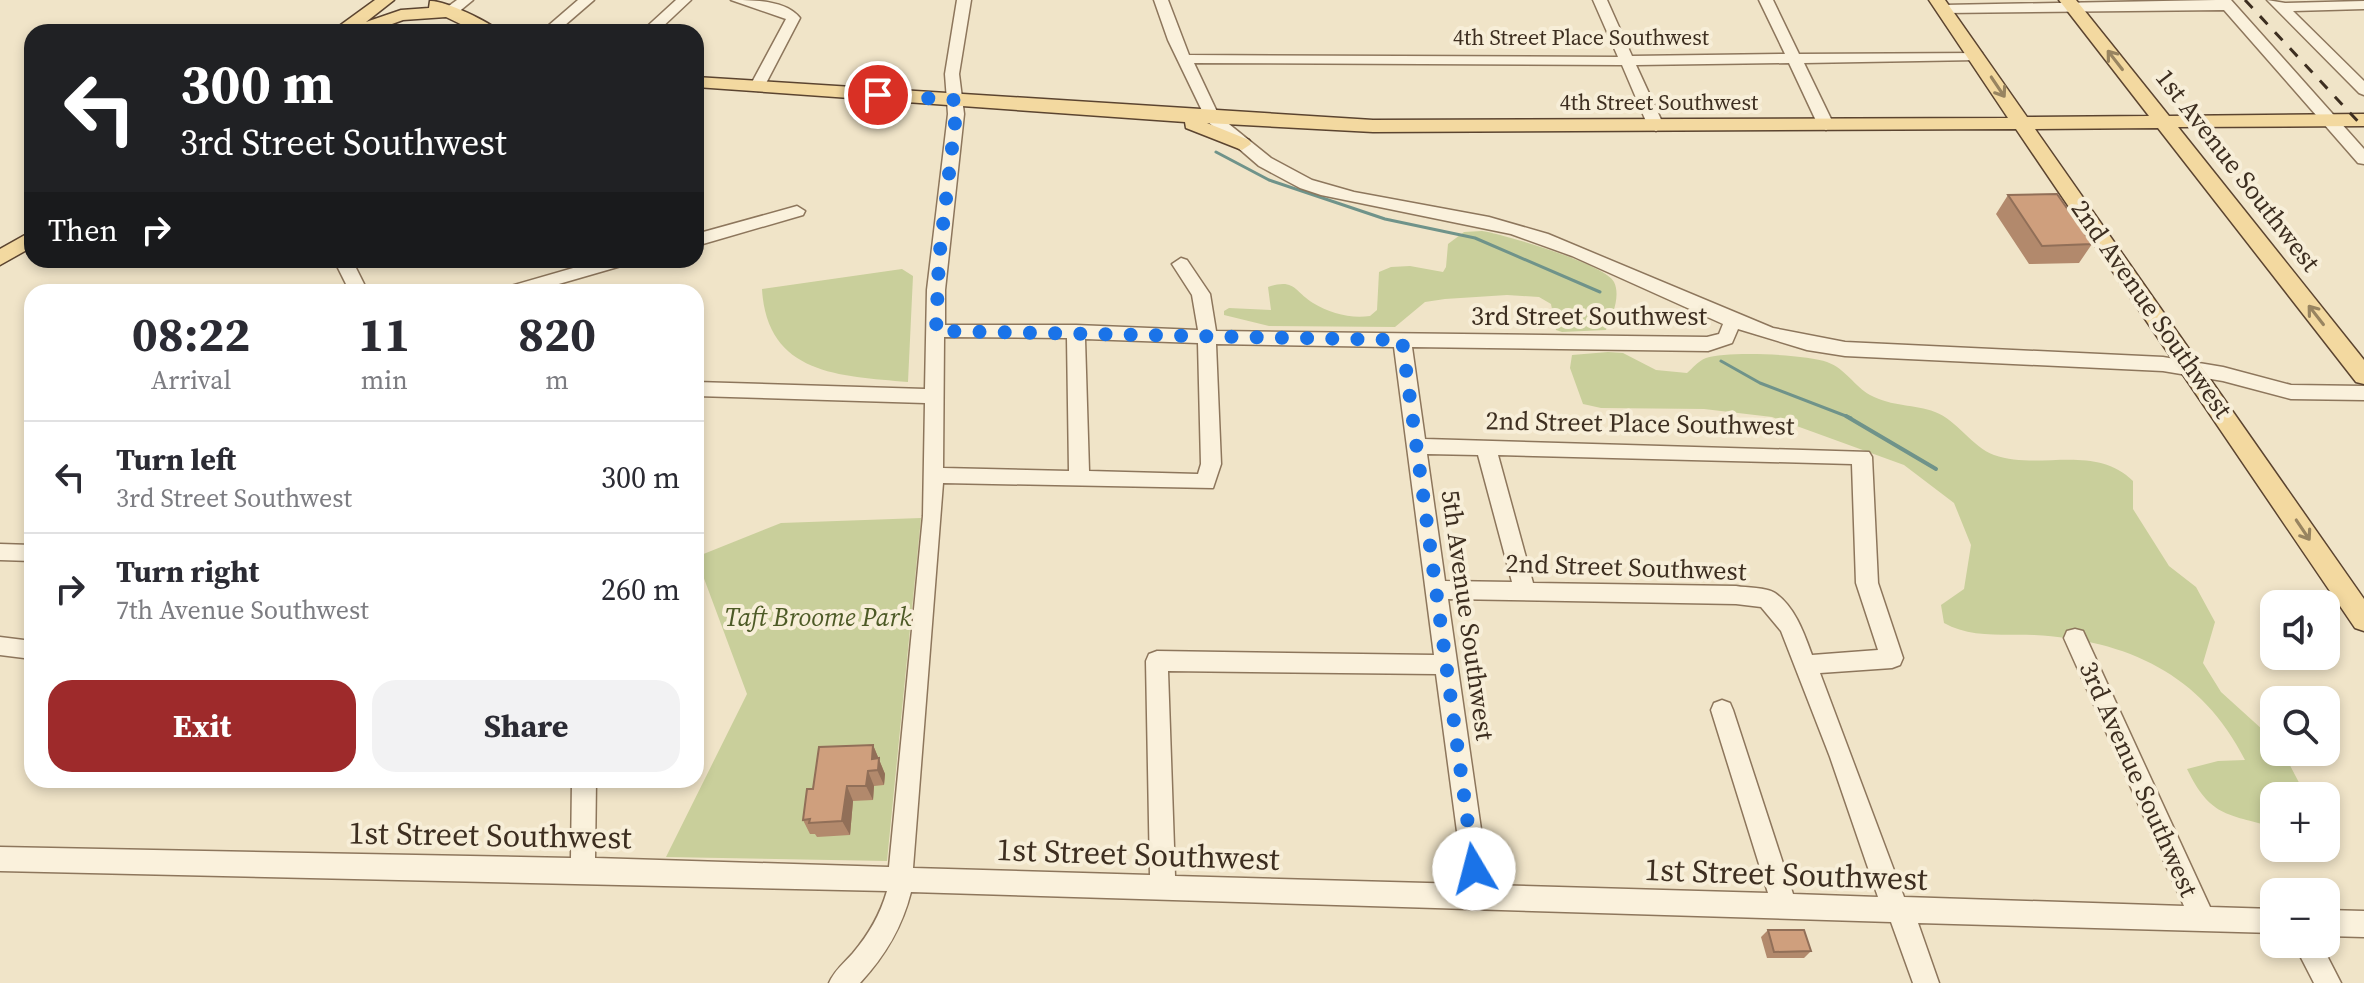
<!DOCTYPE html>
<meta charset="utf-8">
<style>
body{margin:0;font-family:"Source Serif 4",serif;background:#f2f2f3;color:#2b2b33;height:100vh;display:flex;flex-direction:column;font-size:30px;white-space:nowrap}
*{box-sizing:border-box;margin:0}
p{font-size:26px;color:#7c7c81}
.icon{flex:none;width:44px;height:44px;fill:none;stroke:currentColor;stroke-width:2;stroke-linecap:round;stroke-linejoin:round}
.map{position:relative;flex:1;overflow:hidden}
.panel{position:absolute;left:24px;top:284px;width:680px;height:504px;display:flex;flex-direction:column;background:#fff;border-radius:24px;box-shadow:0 4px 12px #0003}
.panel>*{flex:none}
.hud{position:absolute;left:24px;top:24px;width:680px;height:244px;border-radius:24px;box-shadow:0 4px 12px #0003;background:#202124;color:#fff;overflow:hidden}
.controls{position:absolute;left:2260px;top:590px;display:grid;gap:16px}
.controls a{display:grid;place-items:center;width:80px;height:80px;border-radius:16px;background:#fff;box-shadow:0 4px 12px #0003;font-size:40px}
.pin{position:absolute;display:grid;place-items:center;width:68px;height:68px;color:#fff;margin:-34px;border:4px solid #fff;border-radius:50%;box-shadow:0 2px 8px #0007}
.me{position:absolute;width:88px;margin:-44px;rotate:352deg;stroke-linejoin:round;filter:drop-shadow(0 0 6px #0008)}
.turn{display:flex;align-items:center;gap:28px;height:168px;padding:0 24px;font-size:36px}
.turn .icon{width:104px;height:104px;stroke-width:2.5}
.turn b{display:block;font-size:56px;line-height:68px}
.then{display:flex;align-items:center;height:76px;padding:0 24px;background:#0003;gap:16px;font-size:30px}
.eta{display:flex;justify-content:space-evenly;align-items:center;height:136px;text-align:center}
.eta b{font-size:48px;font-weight:700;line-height:56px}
.button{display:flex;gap:16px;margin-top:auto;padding:16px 24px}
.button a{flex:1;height:92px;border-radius:24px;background:#9e2a2b;color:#fff;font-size:32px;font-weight:700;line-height:92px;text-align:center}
.button a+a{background:#f2f2f3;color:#2b2b33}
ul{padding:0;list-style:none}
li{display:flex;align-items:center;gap:24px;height:112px;padding:0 24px;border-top:2px solid #e1e1e2}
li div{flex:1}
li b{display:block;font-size:30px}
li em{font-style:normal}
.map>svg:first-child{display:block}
.green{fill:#c9cf9b}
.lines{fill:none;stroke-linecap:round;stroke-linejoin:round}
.stream-far1{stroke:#6f938a;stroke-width:3}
.stream{stroke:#6f938a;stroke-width:4}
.minor-casing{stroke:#8d765c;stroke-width:3}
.major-casing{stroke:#5b4430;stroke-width:3}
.minor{fill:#faf1dc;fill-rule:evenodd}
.major{fill:#f3d9a0;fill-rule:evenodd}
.rail{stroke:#3d2e20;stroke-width:3;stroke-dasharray:11 11;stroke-linecap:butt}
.wall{fill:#b2896c}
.shaded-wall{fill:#916f58}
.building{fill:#cf9f7d;stroke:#916f58;stroke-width:2}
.oneway{stroke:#988460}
.route{stroke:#1a73e8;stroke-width:14;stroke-dasharray:0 25.2}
.labels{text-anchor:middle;stroke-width:8;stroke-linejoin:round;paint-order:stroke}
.far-street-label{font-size:22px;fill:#3d2e20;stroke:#f7eed8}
.street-label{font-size:26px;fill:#3d2e20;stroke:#f7eed8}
.park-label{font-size:26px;font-style:italic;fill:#4d5a26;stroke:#f7eed8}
.near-street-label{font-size:32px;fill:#3d2e20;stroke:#f7eed8}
</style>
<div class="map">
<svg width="2364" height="983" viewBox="0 0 2364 983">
<rect width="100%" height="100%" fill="#f0e4c8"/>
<path class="green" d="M1482,231C1503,234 1605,264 1614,282C1621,296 1612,317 1606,330L1562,332L1556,330L1551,304L1539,297L1507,295L1445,299L1425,302L1395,327L1269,326L1224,315V311L1229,308L1271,310L1268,287C1295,278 1294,291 1313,303C1330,313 1350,319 1370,316L1377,310L1379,272L1391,267L1410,266L1443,272L1446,267L1448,244L1464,232Z
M902,269L913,276L908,382C840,376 767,375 762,289Z
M1608,352L1623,353L1656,370L1687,373C1693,368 1698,361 1706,358C1727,351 1805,354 1827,362C1846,369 1854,386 1870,395C1892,407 1915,404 1935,412C1957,420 1972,447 1994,455C2040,471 2094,443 2133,481V509L2169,566L2196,587L2215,622L2203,663L2221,692L2274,740V752H2283L2306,796H2274V827C2226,814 2210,816 2187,769L2218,761L2245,760C2202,674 2127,640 2034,635C2004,634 1970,638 1944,623L1941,605L1964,589L1971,545L1954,503L1904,465L1772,417L1704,409L1601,408L1583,404L1570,368L1572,355Z
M921,518L887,861L666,857L747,694L696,557L781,523Z"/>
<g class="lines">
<path class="stream-far1" d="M1216,152L1269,180L1385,219L1475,238L1600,292
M1721,361L1760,383L1851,418"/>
<path class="stream" d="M1846,416L1936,469"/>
<g class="minor-casing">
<path id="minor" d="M457,0H473L456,14H446V8Z
M578,0H594L557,32H541Z
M676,0H691L657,32H641Z
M731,0C752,0 786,0 800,18L763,89L758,91L750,86L786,19Z
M957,0H971L959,74L964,114L945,290V325H1076L1198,330L1192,295L1172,264L1181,258L1187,260L1210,294L1216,331L1707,337L1719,334L1723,324L1572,256L1511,234L1321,195L1300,188L1259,166L1207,121L1168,40L1154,0H1168L1189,55L1618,57L1593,0H1607L1632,56L1785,54L1759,0H1773L1799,54L1982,53V59L1977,60L1804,63L1834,125L1826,130L1818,125L1789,63L1636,65L1664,126L1656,131L1648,126L1622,65L1194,63L1219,116L1271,158L1312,180L1354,192L1489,217L1548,234L1773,328L1845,342L2163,357L2223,367L2291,385L2364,386V400L2291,399L2223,381L2163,371L1845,356L1807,350L1738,329L1732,343L1708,351L1412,347L1425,439L1869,452L1872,457L1878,583L1903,658L1900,665L1892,668L1820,673L1904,897L2184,906L2064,638L2067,631L2075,629L2083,631L2210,907L2274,909V933L1918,923L1939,983H1913L1891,922L911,892C902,928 885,956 860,983H829C834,971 844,963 853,953C869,934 880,915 887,891L0,871V847L571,858L572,780H596L595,858L889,867L923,516L925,403L696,396V382L925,389L927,290L948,114L945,74ZM944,337L1067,338L1069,471L943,468ZM1085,339L1198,343L1201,464L1198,474L1089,471ZM1216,344L1394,347L1434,655L1157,651L1149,654L1146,661L1150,875L913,868L943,483L1213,488L1221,464ZM1427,454L1478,455L1512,582L1445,581ZM1498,455L1852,464L1856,583L1878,650L1812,655C1804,633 1795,607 1775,593C1766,587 1747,588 1736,586L1533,583ZM1448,599L1736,604L1761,607L1781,631L1830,757L1878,897L1793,894L1733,710L1730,703L1722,700L1714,703L1711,710L1768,893L1489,885ZM1168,671L1436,674L1464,884L1175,876Z
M2216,0H2231L2364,149V164L2358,163L2224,10L1944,13L1937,9L1944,5Z
M2267,0L2285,3L2364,1V9L2293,11L2364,81V95L2359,93Z
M797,206L805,211L803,215L696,246V234Z
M334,260H352L368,292H350Z
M601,260H631L628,264L531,292H501L504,288Z
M0,544L32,545V561L0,560Z
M0,637L32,641V659L0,655Z
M2326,910L2364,911V937L2326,936Z
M2294,944H2321L2341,983H2314Z"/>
</g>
<g class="major-casing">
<path id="major" d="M375,0H394L366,22L401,10L429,8L430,1C444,0 490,22 500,32H477L446,17L403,20L370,32H331Z
M1929,0H1945L2027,117L2149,116L2059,0H2076L2169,116L2364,114V126L2178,127L2364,360V384L2356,382L2158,128L2035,129L2364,599V631L2355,628L2016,129L1373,132L1207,123L1249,140L1251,144L1242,150L1186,128L1185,122L696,87V77L1373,120L2008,118Z
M32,231V247L0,265V249Z"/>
</g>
<use href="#minor" class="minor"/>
<use href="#major" class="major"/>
<path class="rail" d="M2245,0L2364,128"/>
</g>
<path class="wall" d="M2008,195L2092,244L2079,263L2029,264L1996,214Z
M873,745L885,774L884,785L874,786L873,800L853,801L850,835L817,837L815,834H810L803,820L813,789Z
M1768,930L1811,951L1804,958H1767L1761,937Z"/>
<path class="shaded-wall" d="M873,745L885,774L884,785L872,759Z
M868,771L874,786L873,800L866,786Z
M847,786L853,801L850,835L842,821Z"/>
<path class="building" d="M2057,194L2092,244L2042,246L2008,195Z
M873,745L872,759L879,758L878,770L868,771L866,786H847L842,821L809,823L810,819L803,820L807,789H813L819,747Z
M1768,930H1804L1811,951L1774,952Z"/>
<defs><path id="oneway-shaft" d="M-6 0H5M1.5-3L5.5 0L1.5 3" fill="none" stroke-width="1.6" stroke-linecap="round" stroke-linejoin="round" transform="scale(2)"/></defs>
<g class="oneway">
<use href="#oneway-shaft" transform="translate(2115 60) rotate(-128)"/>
<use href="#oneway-shaft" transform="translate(1998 87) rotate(56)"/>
<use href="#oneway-shaft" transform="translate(2316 315) rotate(-128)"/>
<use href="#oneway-shaft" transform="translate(2303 530) rotate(56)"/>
</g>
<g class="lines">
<path class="route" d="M878,95L955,100L956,114L939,259L936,331L1402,340L1474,869"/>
</g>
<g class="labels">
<g class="far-street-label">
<text x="1581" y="45">4th Street Place Southwest</text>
<text x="1659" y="110">4th Street Southwest</text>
</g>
<g class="street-label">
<text transform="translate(2238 170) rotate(52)" y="9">1st Avenue Southwest</text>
<text transform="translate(2152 309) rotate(55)" y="9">2nd Avenue Southwest</text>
<text x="1589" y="325">3rd Street Southwest</text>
<text transform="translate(1640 423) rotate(1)" y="9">2nd Street Place Southwest</text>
<text transform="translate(1626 567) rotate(2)" y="9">2nd Street Southwest</text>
<text transform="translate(1468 615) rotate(82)" y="9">5th Avenue Southwest</text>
<text transform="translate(2139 779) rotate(66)" y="9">3rd Avenue Southwest</text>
</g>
<g class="park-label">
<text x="818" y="626">Taft Broome Park</text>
</g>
<g class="near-street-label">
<text transform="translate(490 835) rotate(1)" y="11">1st Street Southwest</text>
<text transform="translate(1138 854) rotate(2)" y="11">1st Street Southwest</text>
<text transform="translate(1786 874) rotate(2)" y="11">1st Street Southwest</text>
</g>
</g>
</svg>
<div class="controls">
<a><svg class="icon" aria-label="sound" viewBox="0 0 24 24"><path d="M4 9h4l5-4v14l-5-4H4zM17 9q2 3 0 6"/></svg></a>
<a><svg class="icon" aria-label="search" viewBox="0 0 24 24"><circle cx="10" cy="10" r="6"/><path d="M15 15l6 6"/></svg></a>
<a>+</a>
<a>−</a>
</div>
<div class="pin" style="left:878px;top:95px;background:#d93025"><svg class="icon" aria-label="arrive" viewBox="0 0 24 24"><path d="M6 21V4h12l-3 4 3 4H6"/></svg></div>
<svg class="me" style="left:1474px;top:869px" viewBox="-20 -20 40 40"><circle r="19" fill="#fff"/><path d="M0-13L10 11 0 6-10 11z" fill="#1a73e8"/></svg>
<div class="hud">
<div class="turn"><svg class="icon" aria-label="left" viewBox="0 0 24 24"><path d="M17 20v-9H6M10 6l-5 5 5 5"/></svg><div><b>300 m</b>3rd Street Southwest</div></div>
<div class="then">Then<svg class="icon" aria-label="right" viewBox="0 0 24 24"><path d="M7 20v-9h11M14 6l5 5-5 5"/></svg></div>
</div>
<section class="panel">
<div class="eta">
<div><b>08:22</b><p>Arrival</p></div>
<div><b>11</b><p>min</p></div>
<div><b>820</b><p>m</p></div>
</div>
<ul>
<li><svg class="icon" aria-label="left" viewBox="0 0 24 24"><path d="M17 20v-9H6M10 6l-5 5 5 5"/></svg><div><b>Turn left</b><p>3rd Street Southwest</p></div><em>300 m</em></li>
<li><svg class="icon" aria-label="right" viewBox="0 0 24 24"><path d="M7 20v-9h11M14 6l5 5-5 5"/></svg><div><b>Turn right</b><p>7th Avenue Southwest</p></div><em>260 m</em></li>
</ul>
<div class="button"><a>Exit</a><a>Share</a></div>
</section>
</div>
